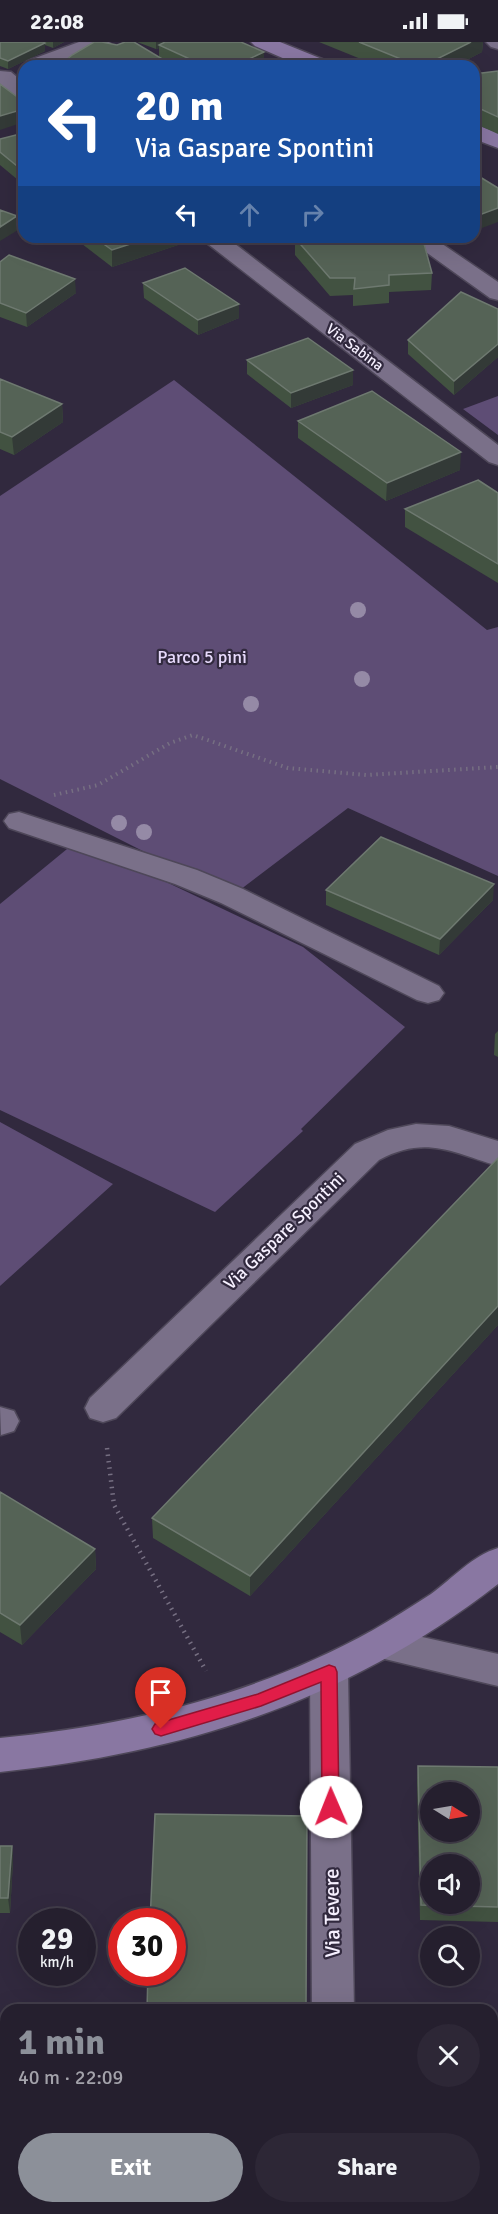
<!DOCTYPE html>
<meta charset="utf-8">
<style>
body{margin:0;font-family:Signika,sans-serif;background:#2d2736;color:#f1f3f6;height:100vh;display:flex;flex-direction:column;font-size:22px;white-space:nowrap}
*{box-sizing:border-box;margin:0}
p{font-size:20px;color:#a3a2aa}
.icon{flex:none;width:33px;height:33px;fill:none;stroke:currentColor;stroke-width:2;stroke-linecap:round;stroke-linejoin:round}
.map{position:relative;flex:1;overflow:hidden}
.side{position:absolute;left:0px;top:1962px;width:498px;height:210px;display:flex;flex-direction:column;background:#251f2e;border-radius:18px 18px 0 0;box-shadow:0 6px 24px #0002,0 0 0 2px #423d4a}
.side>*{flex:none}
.guide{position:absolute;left:18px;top:18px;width:462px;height:183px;border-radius:18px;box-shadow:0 6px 24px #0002,0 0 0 2px #423d4a;background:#1a4fa0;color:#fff;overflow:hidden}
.needle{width:39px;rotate:101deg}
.fabs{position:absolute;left:420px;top:1740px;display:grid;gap:12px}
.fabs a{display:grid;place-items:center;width:60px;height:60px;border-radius:50%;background:#251f2e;box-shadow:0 6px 24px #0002,0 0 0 2px #423d4a;font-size:30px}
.speed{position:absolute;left:18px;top:1866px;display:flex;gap:12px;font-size:30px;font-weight:700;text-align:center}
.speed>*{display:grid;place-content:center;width:78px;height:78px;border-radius:50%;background:#251f2e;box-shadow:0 6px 24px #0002,0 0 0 2px #423d4a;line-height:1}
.speed small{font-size:15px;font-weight:400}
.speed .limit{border:9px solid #d22;background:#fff;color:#111}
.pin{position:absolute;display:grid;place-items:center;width:51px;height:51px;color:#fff;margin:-62px -26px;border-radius:50% 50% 50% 0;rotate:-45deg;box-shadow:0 0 6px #0007}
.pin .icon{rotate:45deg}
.me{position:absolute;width:66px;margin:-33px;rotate:359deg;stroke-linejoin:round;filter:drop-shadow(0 0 4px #0008)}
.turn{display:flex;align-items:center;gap:21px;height:126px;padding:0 18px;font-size:27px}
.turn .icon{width:78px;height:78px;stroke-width:2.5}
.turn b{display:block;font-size:42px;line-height:51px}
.lanes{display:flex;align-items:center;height:57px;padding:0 18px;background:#0003;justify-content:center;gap:30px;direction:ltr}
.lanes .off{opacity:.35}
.round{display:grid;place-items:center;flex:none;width:63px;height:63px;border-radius:32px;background:#2d2736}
.head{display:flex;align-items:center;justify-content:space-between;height:102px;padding:0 18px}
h1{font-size:36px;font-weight:800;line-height:45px;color:#8c9099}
.button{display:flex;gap:12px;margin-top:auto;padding:12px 18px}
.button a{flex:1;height:69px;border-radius:36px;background:#8c9099;color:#fff;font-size:24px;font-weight:800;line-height:69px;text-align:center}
.button a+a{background:#2d2736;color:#f1f3f6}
.status{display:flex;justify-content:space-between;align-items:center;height:42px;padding:0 30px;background:#251f2e;direction:ltr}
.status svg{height:16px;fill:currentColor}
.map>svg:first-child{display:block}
.green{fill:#5e4d75}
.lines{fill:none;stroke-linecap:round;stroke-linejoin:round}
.street-casing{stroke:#4e4759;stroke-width:3}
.secondary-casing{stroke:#4e4759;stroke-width:3}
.path-far1{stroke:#766f82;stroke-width:4;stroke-dasharray:1.5 4.5;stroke-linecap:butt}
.path{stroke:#766f82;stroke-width:4.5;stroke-dasharray:1.5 5;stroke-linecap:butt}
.street{fill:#7a7089;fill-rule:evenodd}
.secondary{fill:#8977a2;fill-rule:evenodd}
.tree{fill:#958aa6}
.wall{fill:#425241}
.shaded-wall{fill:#333a37}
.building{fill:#556356;stroke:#6e7970;stroke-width:1.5;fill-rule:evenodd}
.route{fill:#e11d48;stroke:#92132f;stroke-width:1.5}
.labels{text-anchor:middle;stroke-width:4.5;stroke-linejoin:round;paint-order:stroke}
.far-street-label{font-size:15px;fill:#f6f0ff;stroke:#31293e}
.park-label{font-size:18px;fill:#e7dafc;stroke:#31293e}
.street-label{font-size:18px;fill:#f6f0ff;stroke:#31293e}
.near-street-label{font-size:21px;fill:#f6f0ff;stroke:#31293e}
</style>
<div class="status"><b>22:08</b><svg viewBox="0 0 49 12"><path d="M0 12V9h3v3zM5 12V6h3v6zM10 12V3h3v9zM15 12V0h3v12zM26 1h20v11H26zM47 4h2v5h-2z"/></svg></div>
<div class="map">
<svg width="498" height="2172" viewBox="0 0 498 2172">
<rect width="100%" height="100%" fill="#31293e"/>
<path class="green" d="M174,338L487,588L498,585V834L348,766L232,854L0,737V454Z
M498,354V393L463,367Z
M78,798L303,905L405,985L301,1087L303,1089L215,1170L0,1068V862Z
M0,1080L113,1142L0,1244Z"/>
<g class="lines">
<g class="street-casing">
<path id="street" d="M79,0H110L106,4L55,24H24L27,19Z
M486,0H498V7L491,5Z
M0,29L11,30L24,41V58L16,56L0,43Z
M199,195H226L498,403V423L489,420Z
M405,195H432L498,240V258L490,256Z
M19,770L197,828L243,847L439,944L444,951L439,958L428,961L417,958L221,861L175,842L9,786L4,779L9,772Z
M416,1082L449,1084L498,1099V1124C452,1110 425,1093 379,1118L116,1376L103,1380L90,1376L85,1366L90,1356L355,1102L388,1088Z
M0,1365L14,1369L19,1379L14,1389L1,1393Z
M382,1586L498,1612V1644L368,1613L363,1602L368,1591Z
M329,1614L343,1619L348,1630L354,1968H312L310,1630L315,1619Z
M313,2166H357V2172H313Z"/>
</g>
<g class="secondary-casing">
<path id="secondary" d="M251,0H280L327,19L330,24H301L255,4Z
M474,82L498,91V106L474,97Z
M498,1506V1542C347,1659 188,1710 0,1730V1696C132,1683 256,1653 373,1588C392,1577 412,1564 431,1552C453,1536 472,1514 498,1506Z"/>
</g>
<path class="path-far1" d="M54,753L98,743L170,701L193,693L288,726L366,733L498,725"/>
<path class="path" d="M107,1406L114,1463L206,1629"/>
<use href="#street" class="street"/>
<use href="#secondary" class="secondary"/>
</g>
<g class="tree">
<circle cx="358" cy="568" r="8"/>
<circle cx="362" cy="637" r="8"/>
<circle cx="251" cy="662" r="8"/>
<circle cx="119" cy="781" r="8"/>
<circle cx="144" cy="790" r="8"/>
</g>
<path class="wall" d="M0,0H64L53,6L45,3V9L8,27L0,24Z
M137,0H241L264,10V23L176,24L159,15V6L156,7Z
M319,0H483L482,10L455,24H378Z
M498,29V92L474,81V32Z
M24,91L18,138L0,123V97Z
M73,195H184V201L112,225Z
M295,196L432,231L431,248L389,250V261L353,264V253L330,254L295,213Z
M0,220L76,251L27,285L0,275Z
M143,241L239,276L198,293L144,256Z
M498,267V315L454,353L408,312V298Z
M247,318L353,328V343L291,366L247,332Z
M0,337L62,362L63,380L14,413L0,407Z
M298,379L460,428L386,459L298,396Z
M498,451V541L405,485V467Z
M326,848L493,858L439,913L326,863Z
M498,989V1015L494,1013L495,992Z
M498,1116V1283L250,1554L153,1496L152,1476Z
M0,1450L95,1507L96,1527L22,1603L0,1590Z
M418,1724L498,1725V1880L420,1878L417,1740Z
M0,1804H12L13,1819L10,1871H0Z
M456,2166H492L498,2172H456Z"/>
<path class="shaded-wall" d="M53,0H64L53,6Z
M156,0H171L159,3V6L156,7Z
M471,0H483L482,10L455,24H423Z
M45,1V9L8,27V19Z
M264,10V23L263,24H234Z
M24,67V80L0,88V74Z
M24,122V136L18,138L17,124Z
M498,166V180L474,189V175Z
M17,174L18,188L0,199V185Z
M152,195H184V201L112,225V208Z
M75,237L76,251L27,285L26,271Z
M239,262V276L198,293V278Z
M498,302V315L454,353V339Z
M353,328V343L291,366V351Z
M62,362L63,380L14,413L12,395Z
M461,410L460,428L386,459L387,441Z
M494,842L493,858L439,913L440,897Z
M498,1264V1283L250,1554V1534Z
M95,1507L96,1527L22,1603L20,1583Z
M12,1804L13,1819L10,1871L8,1856Z"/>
<path class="building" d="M0,0H43L45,1L8,19L0,16Z
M94,0H102L117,3L125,0H134L174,24H59L72,13Z
M165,0H241L264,10L234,24H205L159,3Z
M359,0H471L423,24H418Z
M498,29V75L474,64V32Z
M0,42L24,60V67L0,74Z
M24,91V122L17,124L0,110V97Z
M480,135L498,146V166L474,175V137Z
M0,168L17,174L0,185Z
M94,195H152L112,208Z
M298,195H417L423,198L432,231L389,233V243L354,247L355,236H330L295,196Z
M9,213L75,237L26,271L0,261V220Z
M185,226L239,262L198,278L143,241Z
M461,250L498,267V302L454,339L408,298Z
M308,296L353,328L291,351L247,318Z
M0,337L62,362L12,395L0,390Z
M372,349L461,410L387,441L298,379Z
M478,438L498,451V522L405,467Z
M381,795L494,842L440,897L326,848Z
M498,1116V1264L250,1534L152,1476Z
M0,1450L95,1507L20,1583L0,1571Z
M418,1724L498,1725V1865L421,1863ZM430,1750H470V1790H430ZM430,1822H470V1862H430Z
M155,1772L307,1774L306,1968H147L148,1930H172V1880H150Z
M0,1804H12L8,1856H0Z
M492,1977H498V2172H458V2166H492Z
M77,2166H257V2172H76Z"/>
<path class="route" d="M329,1623L335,1625L337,1630L339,1765L337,1770H325L322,1765L321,1640L261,1664L161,1694L155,1692L152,1687L155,1682L258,1652Z"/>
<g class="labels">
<g class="far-street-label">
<text transform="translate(355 305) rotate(37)" y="5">Via Sabina</text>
</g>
<g class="park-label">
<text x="202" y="621">Parco 5 pini</text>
</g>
<g class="street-label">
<text transform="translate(284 1189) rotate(-44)" y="6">Via Gaspare Spontini</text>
</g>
<g class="near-street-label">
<text transform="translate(332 1871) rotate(-91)" y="7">Via Tevere</text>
</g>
</g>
</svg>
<div class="fabs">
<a><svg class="needle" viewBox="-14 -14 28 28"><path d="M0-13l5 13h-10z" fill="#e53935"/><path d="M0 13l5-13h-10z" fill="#a3a2aa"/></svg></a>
<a><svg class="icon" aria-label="sound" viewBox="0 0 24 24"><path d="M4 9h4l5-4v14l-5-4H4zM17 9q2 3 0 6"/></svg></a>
<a><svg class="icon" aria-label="search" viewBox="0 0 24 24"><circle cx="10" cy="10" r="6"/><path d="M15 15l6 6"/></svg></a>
</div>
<div class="speed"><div>29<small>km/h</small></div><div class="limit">30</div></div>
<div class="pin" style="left:161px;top:1687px;background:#d93025"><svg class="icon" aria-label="arrive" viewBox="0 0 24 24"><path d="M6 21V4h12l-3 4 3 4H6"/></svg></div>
<svg class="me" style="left:331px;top:1765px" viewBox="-20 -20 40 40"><circle r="19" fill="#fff"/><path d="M0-13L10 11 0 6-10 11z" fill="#e11d48"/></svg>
<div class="guide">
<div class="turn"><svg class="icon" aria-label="left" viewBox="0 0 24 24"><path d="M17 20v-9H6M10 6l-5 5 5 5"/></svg><div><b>20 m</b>Via Gaspare Spontini</div></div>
<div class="lanes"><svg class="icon" aria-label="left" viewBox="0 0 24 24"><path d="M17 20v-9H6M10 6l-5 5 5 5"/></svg><svg class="icon off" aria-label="ahead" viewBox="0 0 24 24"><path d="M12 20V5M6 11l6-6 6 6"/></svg><svg class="icon off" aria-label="right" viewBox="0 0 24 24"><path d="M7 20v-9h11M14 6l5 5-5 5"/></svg></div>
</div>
<section class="side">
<div class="head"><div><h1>1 min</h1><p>40 m · 22:09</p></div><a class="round"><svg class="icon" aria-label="close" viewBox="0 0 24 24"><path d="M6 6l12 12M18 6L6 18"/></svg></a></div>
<div class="button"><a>Exit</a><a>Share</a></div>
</section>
</div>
